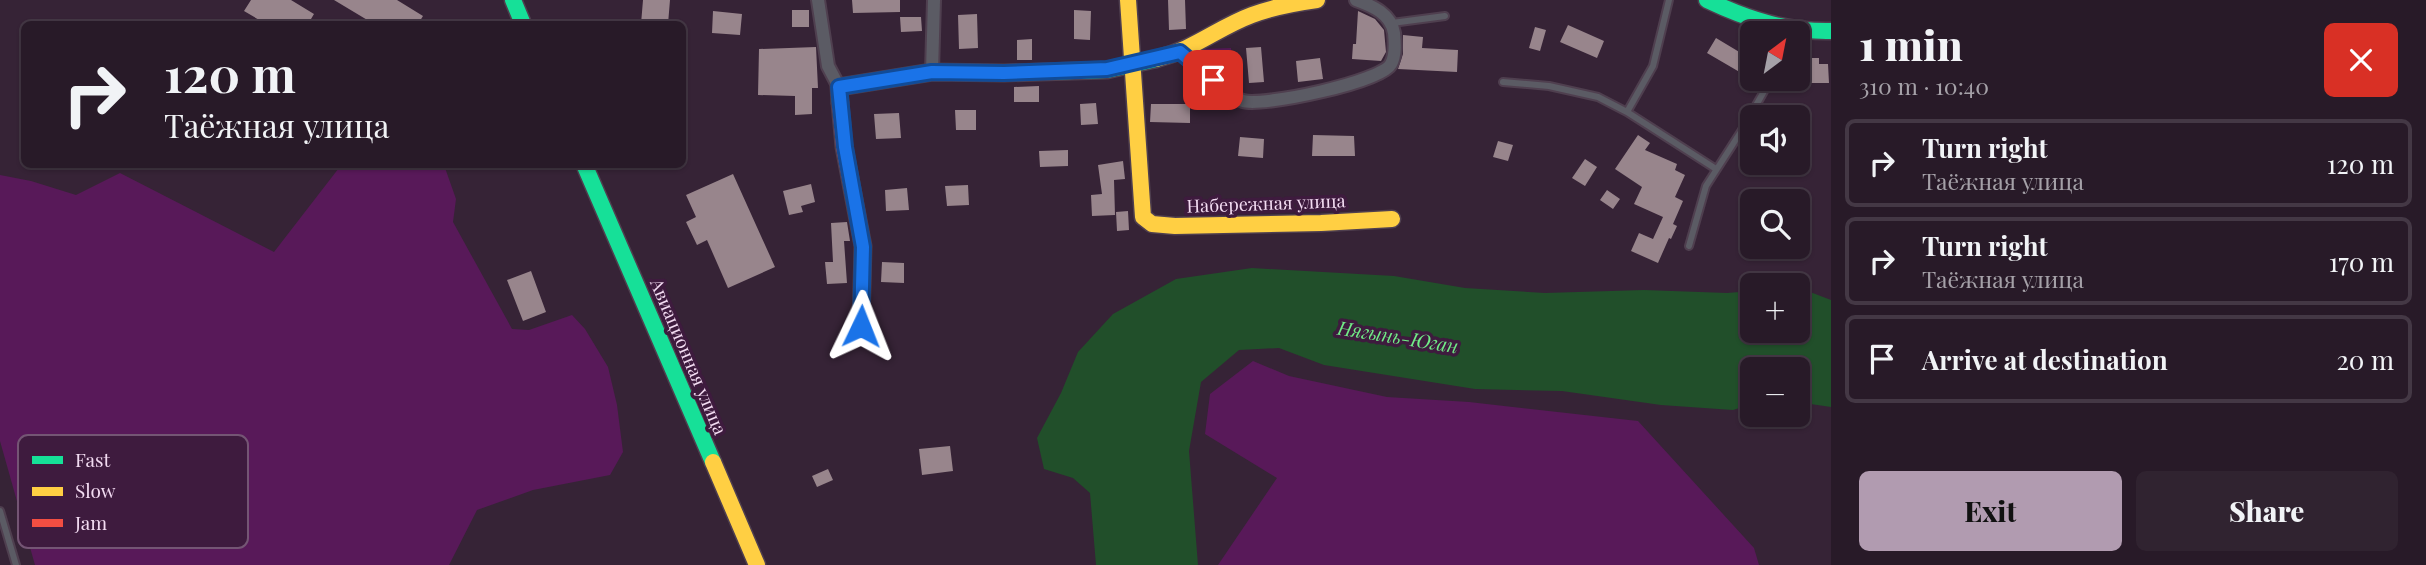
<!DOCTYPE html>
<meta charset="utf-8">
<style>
body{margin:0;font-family:"Playfair Display",serif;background:#302330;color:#f1f3f6;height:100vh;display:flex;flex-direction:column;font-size:26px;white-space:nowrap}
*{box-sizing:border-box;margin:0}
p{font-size:23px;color:#a5a1a8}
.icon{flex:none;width:38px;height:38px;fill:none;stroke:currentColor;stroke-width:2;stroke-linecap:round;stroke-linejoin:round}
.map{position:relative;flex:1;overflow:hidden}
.sheet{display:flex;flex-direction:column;background:#281a28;width:595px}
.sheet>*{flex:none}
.banner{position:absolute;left:21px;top:21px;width:665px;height:147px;border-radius:10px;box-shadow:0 2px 5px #0004,0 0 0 2px #443845;background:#281a28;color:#f1f3f6;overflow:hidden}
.needle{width:46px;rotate:32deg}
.controls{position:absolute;left:1740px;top:21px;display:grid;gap:14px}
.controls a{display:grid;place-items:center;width:70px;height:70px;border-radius:10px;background:#281a28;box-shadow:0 2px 5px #0004,0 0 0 2px #443845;font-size:35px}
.pin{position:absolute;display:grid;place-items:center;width:60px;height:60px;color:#fff;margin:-30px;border-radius:14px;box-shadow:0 4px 10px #0006}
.me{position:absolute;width:77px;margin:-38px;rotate:2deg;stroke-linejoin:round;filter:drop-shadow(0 0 5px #0008)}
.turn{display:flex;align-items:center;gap:24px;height:147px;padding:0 28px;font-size:32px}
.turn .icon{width:91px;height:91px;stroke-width:2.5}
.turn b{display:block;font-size:49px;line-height:60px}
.round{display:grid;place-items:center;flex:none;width:74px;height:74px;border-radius:10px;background:#302330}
.headline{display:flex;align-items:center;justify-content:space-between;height:119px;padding:0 28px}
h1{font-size:42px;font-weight:800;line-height:52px}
.cta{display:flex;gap:14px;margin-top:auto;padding:14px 28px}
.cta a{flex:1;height:80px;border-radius:10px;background:#b19bb0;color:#111;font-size:28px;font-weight:800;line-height:80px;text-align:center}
.cta a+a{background:#302330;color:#f1f3f6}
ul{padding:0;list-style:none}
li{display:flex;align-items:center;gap:21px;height:88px;margin:0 14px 10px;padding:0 14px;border:4px solid #443845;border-radius:10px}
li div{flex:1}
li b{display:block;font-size:26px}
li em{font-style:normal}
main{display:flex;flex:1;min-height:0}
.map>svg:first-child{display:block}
.green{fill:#581959}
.water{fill:#214f2a}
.building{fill:#98858c}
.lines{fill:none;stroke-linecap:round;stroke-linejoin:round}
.lane-casing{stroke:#4f3f4f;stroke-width:10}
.street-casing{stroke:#4f3f4f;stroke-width:16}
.fast-casing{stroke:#4f3f4f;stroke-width:19}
.slow-casing{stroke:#4f3f4f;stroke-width:19}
.jam-casing{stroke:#4f3f4f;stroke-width:19}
.lane{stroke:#5b5b64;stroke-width:6}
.street{stroke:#5b5b64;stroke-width:12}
.fast{stroke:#16e098;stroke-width:16}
.slow{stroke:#ffcf43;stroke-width:16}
.jam{stroke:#f24e42;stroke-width:16}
.route-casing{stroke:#114b97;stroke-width:18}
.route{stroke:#1a73e8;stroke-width:12}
.labels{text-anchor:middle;stroke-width:7;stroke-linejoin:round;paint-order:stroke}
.street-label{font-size:18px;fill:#f3dcf2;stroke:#3e1b3e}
.water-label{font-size:19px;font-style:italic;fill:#71ed87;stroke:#3e1b3e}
.key{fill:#3e1b3e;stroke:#745574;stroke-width:2}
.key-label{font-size:19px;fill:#f3dcf2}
</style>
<main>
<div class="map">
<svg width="1831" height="565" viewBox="0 0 1831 565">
<rect width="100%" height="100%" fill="#362336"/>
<path class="green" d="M1231,48L1232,65L1204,66L1203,49Z
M342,164L444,165L456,199L453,222L512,329L529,330L572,315L585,329L608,367L617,405L623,452L610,475L533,490L477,510L449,565H35L0,441V175L31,181L76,195L120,173L274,252Z
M1253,361L1289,376L1387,397L1469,402L1638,421L1754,548L1759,565H1218L1277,478L1205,434L1210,394Z"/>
<path class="water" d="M1252,268L1394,276L1465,288L1545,293L1644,290L1727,293L1752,291V331H1797V287L1831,300V407L1797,402V369H1752V404L1733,410L1661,405L1562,391L1475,389L1324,365L1279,348L1239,350L1201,382L1189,451L1198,565H1096L1090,493L1073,478L1044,469L1037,438L1061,393L1078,352L1113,314L1176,279Z"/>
<path class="building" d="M251,0H291L314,14L308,24H266L244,11Z
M334,0H397L423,16L418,24H374Z
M643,0H670L668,24H641Z
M852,0H900V12L853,13Z
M1168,0H1185L1186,29L1169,30Z
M792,10H809V27H792Z
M1074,10L1091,11L1090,40L1074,39Z
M713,11L742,14L740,35L712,33Z
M1358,11L1375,19L1384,30L1386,52L1381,61L1352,59L1353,44H1356Z
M977,14L978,48L959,49L958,15Z
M900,17H921L922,31L901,32Z
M1568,25L1604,41L1597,58L1560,42Z
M1535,27L1546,30L1540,51L1529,48Z
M1403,35L1423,37L1422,48L1458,50L1457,72L1398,69L1403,54Z
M1716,38L1751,59L1743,74L1707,53Z
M1032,39V60H1017V40Z
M816,47L818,88H812V114L795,115V96L758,95L759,49Z
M1261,47L1264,82L1249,83L1246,48Z
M1320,58L1323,79L1298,82L1296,61Z
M1808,58H1819V64H1828L1829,83H1799L1798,65H1808Z
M1039,86V102H1014V87Z
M1096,103L1098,124L1081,125L1080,104Z
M1151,104H1190V123L1150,122Z
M955,110H976V130H956Z
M899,113L901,138L876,139L874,114Z
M1313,135L1354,136L1355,156H1312Z
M1638,135L1650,143L1645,150L1677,164L1675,170L1685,175L1675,197L1683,201L1673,224L1677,226L1671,239L1669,238L1658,263L1631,251L1639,233L1653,239L1663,217L1634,204L1642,187L1615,169Z
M1240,137L1264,139L1263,158L1238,156Z
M1498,141L1513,145L1508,161L1493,157Z
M1068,150V166L1040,167L1039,151Z
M1585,159L1597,167L1585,186L1572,178Z
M1123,161L1125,179L1114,180L1115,215L1092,216L1091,195L1102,194L1098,165Z
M733,174L775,267L728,288L707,240L697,245L686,222L696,217L686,195Z
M811,184L815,202L801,206L803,212L789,215L783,191Z
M968,185L969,205L947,206L945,186Z
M907,188L909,210L886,211L885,190Z
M1607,190L1620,199L1613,209L1600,200Z
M1128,211L1129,230L1117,231L1116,212Z
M847,222L850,241H844L847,283L827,284L825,262H833L831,223Z
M882,262L904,263V283L881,282Z
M531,271L546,312L523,321L507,280Z
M950,446L953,471L922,475L919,449Z
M828,469L833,480L817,487L812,476Z"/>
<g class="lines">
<g class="lane-casing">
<path id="lane" d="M1392,23L1445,16
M1503,82L1549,86L1598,97L1627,112L1716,169
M1627,112L1653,66L1669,0
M1689,246L1706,186L1742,130L1771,79
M0,511L16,565"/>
</g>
<g class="street-casing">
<path id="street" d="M818,0L828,66L839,87
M1180,53C1196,66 1223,95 1243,101C1263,107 1381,82 1391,64C1396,55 1395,43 1394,33C1391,14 1373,6 1356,0
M932,72L934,0"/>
</g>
<g class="fast-casing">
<path id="fast" d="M513,0L523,24
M1707,0C1747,19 1786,32 1831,31
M840,103L839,87L932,72L1004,73L1107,70L1156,59
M584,164L713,462"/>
</g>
<g class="slow-casing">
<path id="slow" d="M1128,0L1143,217L1152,224L1175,226L1321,223L1392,219
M1156,59C1195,49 1217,28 1252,15C1273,7 1295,3 1317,0
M713,462L757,565"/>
</g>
<g class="jam-casing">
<path id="jam" d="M840,103L844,147L863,246L861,326"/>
</g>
<use href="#lane" class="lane"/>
<use href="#street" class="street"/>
<use href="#fast" class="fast"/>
<use href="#slow" class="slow"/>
<use href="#jam" class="jam"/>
</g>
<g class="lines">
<g class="route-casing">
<path id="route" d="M861,326L863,247L845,147L839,87L932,72L1004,73L1107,69L1180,52L1213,80"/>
</g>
<use href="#route" class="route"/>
</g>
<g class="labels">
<g class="street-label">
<text transform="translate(1266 204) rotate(-2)" y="6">Набережная улица</text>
<text transform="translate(688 357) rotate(67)" y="6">Авиационная улица</text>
</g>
<g class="water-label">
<text transform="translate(1398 337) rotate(9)" y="7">Нягынь-Юган</text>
</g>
</g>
<rect x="18" y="435" width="230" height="113" rx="10" class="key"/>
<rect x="32" y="456" width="31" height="8" fill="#16e098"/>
<rect x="32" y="487" width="31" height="9" fill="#ffcf43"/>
<rect x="32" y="519" width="31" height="8" fill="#f24e42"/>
<g class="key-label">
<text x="75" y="467">Fast</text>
<text x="75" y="498">Slow</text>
<text x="75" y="530">Jam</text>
</g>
</svg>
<div class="controls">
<a><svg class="needle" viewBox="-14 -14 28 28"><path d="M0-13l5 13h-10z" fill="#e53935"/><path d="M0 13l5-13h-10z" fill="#a5a1a8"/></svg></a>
<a><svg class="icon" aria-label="sound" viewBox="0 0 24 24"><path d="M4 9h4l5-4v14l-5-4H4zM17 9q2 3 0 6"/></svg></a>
<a><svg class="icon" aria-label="search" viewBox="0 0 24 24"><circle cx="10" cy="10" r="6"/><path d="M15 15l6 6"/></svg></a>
<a>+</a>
<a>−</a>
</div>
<div class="pin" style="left:1213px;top:80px;background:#d93025"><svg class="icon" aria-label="arrive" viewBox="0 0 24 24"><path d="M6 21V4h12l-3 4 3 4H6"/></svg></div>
<svg class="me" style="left:861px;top:326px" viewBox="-20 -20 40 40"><path d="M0-17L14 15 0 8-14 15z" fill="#1a73e8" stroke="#fff" stroke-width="4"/></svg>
<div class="banner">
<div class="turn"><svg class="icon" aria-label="right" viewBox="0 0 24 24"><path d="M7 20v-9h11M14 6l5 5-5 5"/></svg><div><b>120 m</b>Таёжная улица</div></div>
</div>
</div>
<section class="sheet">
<div class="headline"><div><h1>1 min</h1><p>310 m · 10:40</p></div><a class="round" style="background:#d93025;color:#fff"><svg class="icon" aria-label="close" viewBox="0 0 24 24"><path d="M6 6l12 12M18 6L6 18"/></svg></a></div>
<ul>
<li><svg class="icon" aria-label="right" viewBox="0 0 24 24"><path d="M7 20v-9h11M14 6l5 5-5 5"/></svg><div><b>Turn right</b><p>Таёжная улица</p></div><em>120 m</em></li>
<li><svg class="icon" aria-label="right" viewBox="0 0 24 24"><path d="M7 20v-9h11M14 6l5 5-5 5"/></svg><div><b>Turn right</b><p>Таёжная улица</p></div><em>170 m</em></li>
<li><svg class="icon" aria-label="arrive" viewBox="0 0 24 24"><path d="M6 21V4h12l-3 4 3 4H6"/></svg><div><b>Arrive at destination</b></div><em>20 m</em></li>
</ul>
<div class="cta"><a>Exit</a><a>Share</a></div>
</section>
</main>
